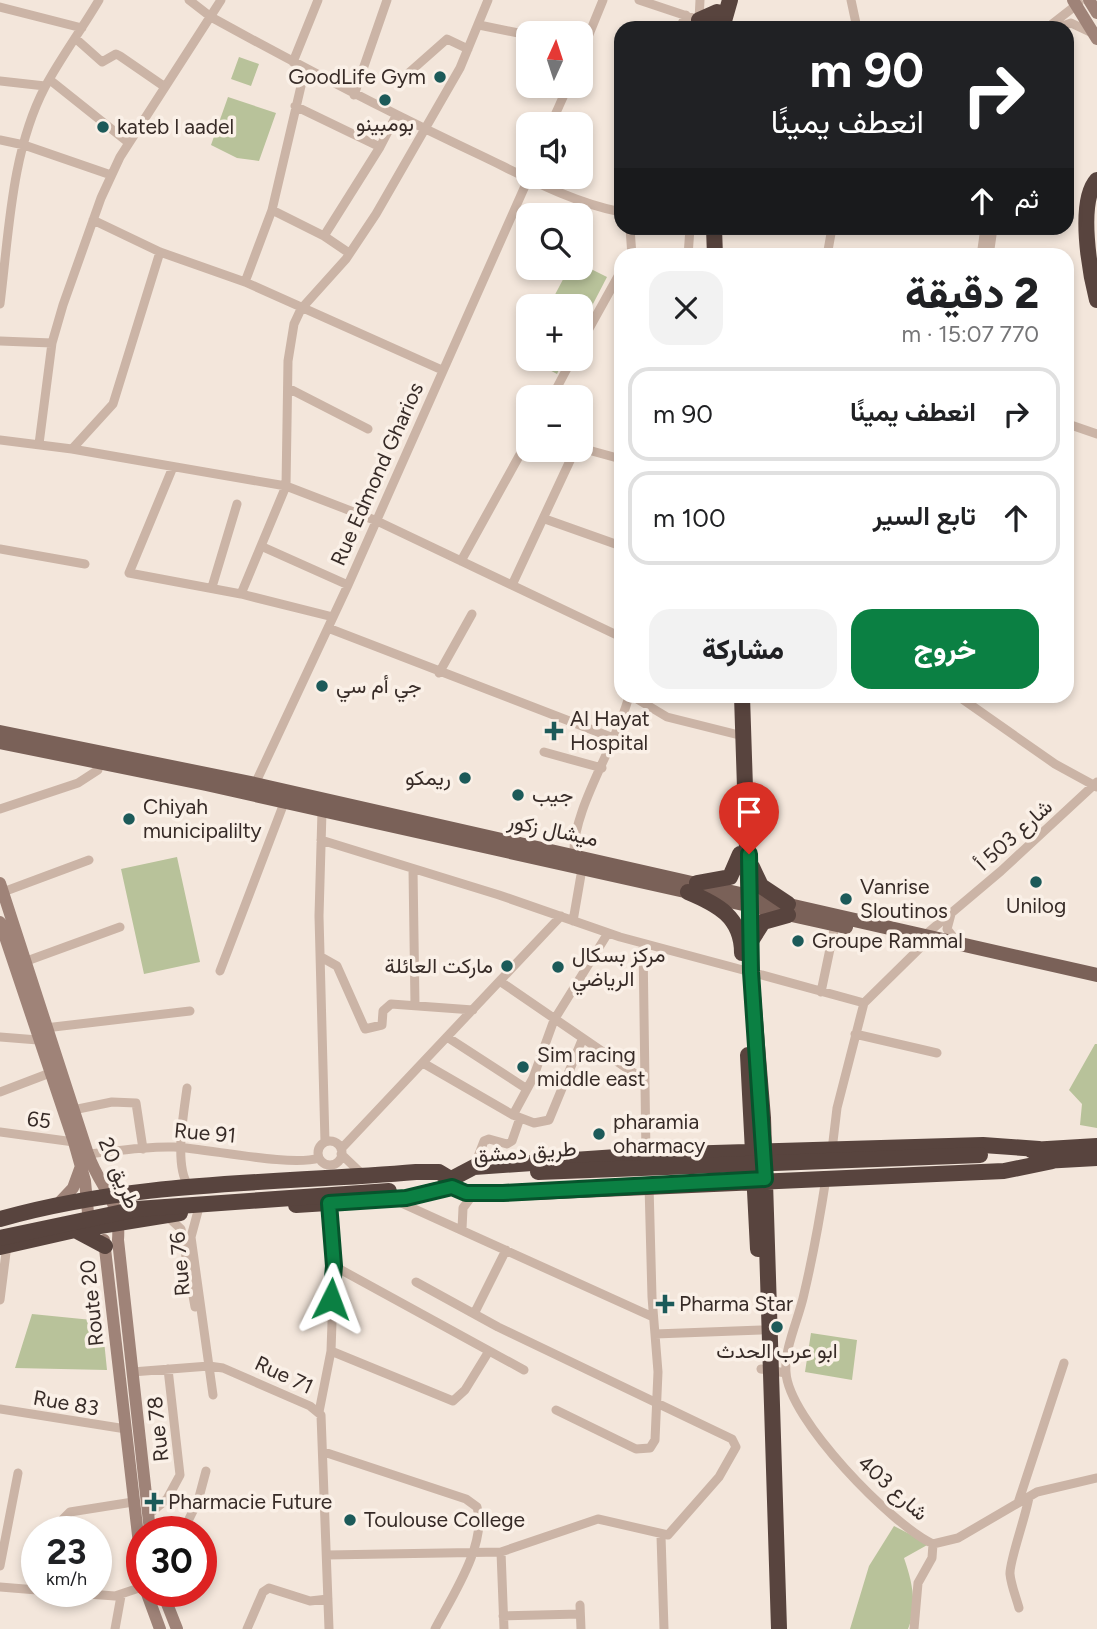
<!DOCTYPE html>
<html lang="ar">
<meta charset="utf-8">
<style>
body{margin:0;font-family:Figtree,Vazirmatn,sans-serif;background:#f2f2f2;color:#202124;direction:rtl;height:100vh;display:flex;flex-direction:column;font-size:26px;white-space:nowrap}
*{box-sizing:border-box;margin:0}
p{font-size:23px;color:#757577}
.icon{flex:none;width:38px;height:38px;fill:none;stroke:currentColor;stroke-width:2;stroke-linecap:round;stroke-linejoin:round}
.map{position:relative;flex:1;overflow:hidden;direction:ltr}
.panel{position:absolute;left:614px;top:248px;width:460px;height:455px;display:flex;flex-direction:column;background:#fff;border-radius:21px;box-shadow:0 4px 10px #0003;direction:rtl}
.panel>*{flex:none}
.top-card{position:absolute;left:614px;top:21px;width:460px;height:214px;border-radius:21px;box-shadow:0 4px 10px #0003;direction:rtl;background:#202124;color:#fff;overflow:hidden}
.needle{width:46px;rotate:3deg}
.fabs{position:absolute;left:516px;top:21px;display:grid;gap:14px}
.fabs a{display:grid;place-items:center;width:77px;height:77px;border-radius:14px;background:#fff;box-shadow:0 4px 10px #0003;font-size:35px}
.speed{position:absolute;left:21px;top:1516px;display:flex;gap:14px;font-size:35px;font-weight:700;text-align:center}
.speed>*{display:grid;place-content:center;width:91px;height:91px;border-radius:50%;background:#fff;box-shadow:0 4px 10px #0003;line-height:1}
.speed small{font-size:18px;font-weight:400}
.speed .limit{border:10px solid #d22;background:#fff;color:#111}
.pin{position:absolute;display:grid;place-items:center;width:60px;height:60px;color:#fff;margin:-72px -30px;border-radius:50% 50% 50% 0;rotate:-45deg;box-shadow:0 0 7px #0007}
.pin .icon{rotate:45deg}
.me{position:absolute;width:77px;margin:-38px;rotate:3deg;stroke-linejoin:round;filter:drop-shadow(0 0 5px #0008)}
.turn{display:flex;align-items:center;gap:24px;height:147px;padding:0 35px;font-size:32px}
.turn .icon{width:91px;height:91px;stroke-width:2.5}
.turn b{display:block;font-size:49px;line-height:60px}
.then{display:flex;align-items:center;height:66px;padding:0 35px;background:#0003;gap:14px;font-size:26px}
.round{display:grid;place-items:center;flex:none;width:74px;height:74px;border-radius:21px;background:#f2f2f2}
.head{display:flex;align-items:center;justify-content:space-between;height:119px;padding:0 35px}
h1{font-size:42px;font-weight:800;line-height:52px}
.cta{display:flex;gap:14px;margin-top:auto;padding:14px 35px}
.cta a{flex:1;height:80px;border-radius:21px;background:#0b8043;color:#fff;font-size:28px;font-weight:800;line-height:80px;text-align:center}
.cta a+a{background:#f2f2f2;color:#202124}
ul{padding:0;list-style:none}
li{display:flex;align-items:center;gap:21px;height:94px;margin:0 14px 10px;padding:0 21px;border:4px solid #e0e0e0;border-radius:21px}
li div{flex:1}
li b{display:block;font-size:26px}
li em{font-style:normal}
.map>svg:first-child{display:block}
.green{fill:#b8c29a}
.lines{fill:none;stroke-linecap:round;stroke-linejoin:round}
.street{stroke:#cbb4a6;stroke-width:9}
.secondary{stroke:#9f8378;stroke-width:12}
.primary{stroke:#7a6158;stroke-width:14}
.highway{stroke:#58443e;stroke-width:16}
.highway-bridge{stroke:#58443e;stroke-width:16}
.route-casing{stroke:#07532c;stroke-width:18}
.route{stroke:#0b8043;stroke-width:12}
.poi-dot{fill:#1c5a59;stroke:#faf0e7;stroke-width:2.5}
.labels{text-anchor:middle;stroke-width:7;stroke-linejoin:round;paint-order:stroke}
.poi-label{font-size:21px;fill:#372b27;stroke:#faf0e7;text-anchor:start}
.street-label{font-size:21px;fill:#372b27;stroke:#faf0e7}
</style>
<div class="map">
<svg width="1097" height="1629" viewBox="0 0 1097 1629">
<rect width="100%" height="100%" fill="#f3e6db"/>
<path class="green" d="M239,57L259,64L251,86L231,79Z
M228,97L276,113L259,161L237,158L211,145Z
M581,264L607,277L581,327V306H549L569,268H581Z
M528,346V359H564L557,374L523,356Z
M177,857L200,962L144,974L121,869Z
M1095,1044H1097V1128L1080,1125L1082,1104L1069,1090Z
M32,1314L102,1321L107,1370L15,1368Z
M811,1333L857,1340L852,1380L805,1372Z
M894,1526L929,1544L904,1558C912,1581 918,1606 908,1629H850L869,1566Z"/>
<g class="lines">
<path class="street" d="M189,0L211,17C300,66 390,113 482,156C526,177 573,203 621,212
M639,0L699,20L710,28
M851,0L857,28
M0,7L82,28
M699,20L700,0
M479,25L528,35
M680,28L686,15
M1047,28L1079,3
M1057,28L1071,23L1090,32
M75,38L102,62L116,54L120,56L165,87
M581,54L603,0
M293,62L318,0
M404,77L447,39L468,49
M50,80L129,143
M0,81L45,86
M354,95L387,0
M295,106L380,147L324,236
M551,124L568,86
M0,140L24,145L111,175
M380,147L396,116
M272,210L324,236L349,253
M93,220L160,252L245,282L442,370
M630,228L632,256
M688,256L690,228
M827,256L832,228
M981,256L985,228
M989,256L993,228
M245,282L272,210L305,69
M0,304C9,233 11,152 45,87C61,57 82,29 99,0
M0,341L52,343
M581,343L621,271
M288,388L368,429
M552,397L572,359
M1068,424L1097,434
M0,440L72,449L286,486L377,521L621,637
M39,444L52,343L63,305L101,198L120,157L221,0
M581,448L621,459
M72,449L113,404L160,252
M173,467L129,573L241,594L286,486L288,361L294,324L301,309L346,259L376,214L460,68L488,0
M545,519L621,546
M263,547L348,585
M0,549L85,564
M461,561L528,440
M512,585L575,450
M212,587L237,504
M241,594L333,617
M328,628L616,739
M439,673L472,614
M632,696L667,717L743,736
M958,696L1055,764L1097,787
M544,752L602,768
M255,784L348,585L529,177
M0,809L78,783L98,770
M322,811L319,916L325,1142
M321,840L499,895L620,937L743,970
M574,856C571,811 617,744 629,696
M413,869L415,1005
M3,892L89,860
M951,914L947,929L956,941
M573,921L582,869
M924,936L1001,871L1097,782
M643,944L646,1155
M321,957L337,966L365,1029L382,1025L383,1011L391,1004L473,1010
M24,962L120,927
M220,971L284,803
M751,972L864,1003
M501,982L644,1080
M821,992L835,925
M45,1028L190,1011
M855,1034L937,1053
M0,1037L38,1040
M447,1037L527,1089
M423,1063L513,1115L533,1078L554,1020L608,933
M187,1088C184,1111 174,1165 188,1185
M0,1092L50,1073
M73,1110L112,1102L136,1103L143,1149
M513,1115L534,1123L549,1120L582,1040
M0,1132L74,1142
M318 1153a12 12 0 1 1 24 0a12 12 0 1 1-24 0Z
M341,1149L561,916
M832,1150L837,1108L864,1003L924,944
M88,1154C116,1151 145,1146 174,1147C210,1149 291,1167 319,1158
M341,1154L362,1174
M474,1167L484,1141L489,1139L507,1144L512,1141L520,1118
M826,1178C820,1217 813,1256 804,1294C799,1318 784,1348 786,1372C788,1419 892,1525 933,1544L958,1538L1037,1492L1097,1478
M399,1202L653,1317
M329,1203L334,1266L524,1370
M198,1211L191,1237L213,1395
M168,1217L181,1229L195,1307
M462,1229L463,1208L474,1193
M0,1300L7,1245
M474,1314L506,1250
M655,1334L761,1330
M331,1351L453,1401L465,1390L489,1351
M761,1369L786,1373
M132,1372L209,1366L223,1368L310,1406L321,1415L329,1629
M0,1409L126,1429
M556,1410L636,1449L650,1448L655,1440L658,1372L652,1297L649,1185
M319,1412L331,1351L334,1266
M324,1452L466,1499L477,1507C488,1543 451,1598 435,1629
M1018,1503L1064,1363
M148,1515L167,1499L180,1475L168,1369
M63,1531V1519L70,1512L133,1502
M183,1531L198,1501L206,1471
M661,1536L664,1629
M501,1552L504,1629
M327,1555L501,1552L598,1519L668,1535L719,1477L736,1447L732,1439L498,1327L416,1282
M0,1566L18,1473
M0,1587L37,1590
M47,1591L115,1596L142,1587
M580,1605L581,1629
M1019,1608C1016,1597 1011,1585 1010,1574C1009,1562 1026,1516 1029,1497
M503,1616L580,1614
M115,1629L121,1596
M247,1629L263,1592L269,1588L310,1601L328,1599
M914,1629L918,1583L932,1558L933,1544"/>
<path class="secondary" d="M1073,0L1097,39
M1089,0L1097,13
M0,883L88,1154C101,1191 121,1198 118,1240L150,1531
M0,922L74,1142L85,1181L88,1213L94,1225
M57,1205L73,1188L81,1166
M104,1240L142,1570
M146,1591L160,1629
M162,1591L177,1629"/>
<path class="primary" d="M0,732L255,784L1097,975
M0,742L206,784L846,927"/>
<path class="highway" d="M699,20L717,12
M722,28L730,0
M1097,180C1077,202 1090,273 1097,300
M714,228L715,256
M742,696L751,972L763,1118L779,1629
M752,867L761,886L788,904
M697,883L730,877L740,854
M688,892C717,904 742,917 742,953
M751,941L763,922L788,915
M748,1055L758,1249
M1031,1150L1097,1146
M1043,1161L1097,1158
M455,1177L474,1167L646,1155L983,1145L1039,1149
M452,1187L466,1193L535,1192L1004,1171L1053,1161
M296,1205L406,1198L437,1190
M0,1219C138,1180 275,1184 416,1172H439L449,1178
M75,1230L105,1246
M0,1247L75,1230L180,1213"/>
<path class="highway-bridge" d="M538,1172L980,1155
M0,1238L137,1209L389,1191"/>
</g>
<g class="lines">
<g class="route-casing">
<path id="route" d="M331,1299L334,1266L329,1203L406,1198L452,1187L466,1193H503L765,1179L751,972L749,854"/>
</g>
<use href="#route" class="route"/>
</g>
<g class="poi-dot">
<circle cx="440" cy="77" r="7"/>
<circle cx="385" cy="100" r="7"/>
<circle cx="103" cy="127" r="7"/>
<circle cx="322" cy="686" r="7"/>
<path d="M550.5 720.5h7v7h7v7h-7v7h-7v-7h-7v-7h7z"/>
<circle cx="465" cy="778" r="7"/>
<circle cx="518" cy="795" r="7"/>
<circle cx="129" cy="819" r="7"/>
<circle cx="1036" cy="882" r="7"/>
<circle cx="846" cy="899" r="7"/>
<circle cx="798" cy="941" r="7"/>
<circle cx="507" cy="966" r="7"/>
<circle cx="558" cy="967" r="7"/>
<circle cx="523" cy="1067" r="7"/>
<circle cx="599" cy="1134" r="7"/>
<path d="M661.5 1293.5h7v7h7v7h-7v7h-7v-7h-7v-7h7z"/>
<circle cx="777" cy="1327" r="7"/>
<path d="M150.5 1491.5h7v7h7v7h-7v7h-7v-7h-7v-7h7z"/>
<circle cx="350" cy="1520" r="7"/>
</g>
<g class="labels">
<g class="poi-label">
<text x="426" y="84" text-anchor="end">GoodLife Gym</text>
<text x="385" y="131" text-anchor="middle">بومبينو</text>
<text x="117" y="134">kateb l aadel</text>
<text x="336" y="693">جي أم سي</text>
<text x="570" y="726">Al Hayat<tspan x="570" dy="24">Hospital</tspan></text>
<text x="451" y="785" text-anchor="end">ريمكو</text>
<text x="532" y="802">جيب</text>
<text x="143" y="814">Chiyah<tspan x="143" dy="24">municipalilty</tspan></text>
<text x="860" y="894">Vanrise<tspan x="860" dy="24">Sloutinos</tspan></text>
<text x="1036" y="913" text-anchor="middle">Unilog</text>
<text x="812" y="948">Groupe Rammal</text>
<text x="572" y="962">مركز بسكال<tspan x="572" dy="24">الرياضي</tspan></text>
<text x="493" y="973" text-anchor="end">ماركت العائلة</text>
<text x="537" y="1062">Sim racing<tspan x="537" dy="24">middle east</tspan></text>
<text x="613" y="1129">pharamia<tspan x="613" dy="24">oharmacy</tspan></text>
<text x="679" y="1311">Pharma Star</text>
<text x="777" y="1358" text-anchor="middle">ابو عرب الحدث</text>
<text x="168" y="1509">Pharmacie Future</text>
<text x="364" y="1527">Toulouse College</text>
</g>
<g class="street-label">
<text transform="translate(377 474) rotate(-66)" y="7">Rue Edmond Gharios</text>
<text transform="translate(553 830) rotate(12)" y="7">ميشال زكور</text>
<text transform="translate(1014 835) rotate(-42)" y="7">شارع 503 أ</text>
<text transform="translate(39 1120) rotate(7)" y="7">65</text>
<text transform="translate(205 1133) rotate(5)" y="7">Rue 91</text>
<text transform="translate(525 1152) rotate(-4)" y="7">طريق دمشق</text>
<text transform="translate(119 1173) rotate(67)" y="7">طريق 20</text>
<text transform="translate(180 1264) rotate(-95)" y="7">Rue 76</text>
<text transform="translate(92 1303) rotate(-96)" y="7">Route 20</text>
<text transform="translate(284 1375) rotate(25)" y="7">Rue 71</text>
<text transform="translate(66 1403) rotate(10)" y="7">Rue 83</text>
<text transform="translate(158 1429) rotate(-96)" y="7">Rue 78</text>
<text transform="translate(893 1488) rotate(42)" y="7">شارع 403</text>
</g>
</g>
</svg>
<div class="fabs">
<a><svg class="needle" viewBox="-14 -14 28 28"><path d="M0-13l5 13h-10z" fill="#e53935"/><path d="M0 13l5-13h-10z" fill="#757577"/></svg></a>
<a><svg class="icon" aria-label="sound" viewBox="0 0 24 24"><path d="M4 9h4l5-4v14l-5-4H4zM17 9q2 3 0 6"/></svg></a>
<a><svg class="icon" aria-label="search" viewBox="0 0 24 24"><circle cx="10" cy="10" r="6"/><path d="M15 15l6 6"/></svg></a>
<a>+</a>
<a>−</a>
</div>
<div class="speed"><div>23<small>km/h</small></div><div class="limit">30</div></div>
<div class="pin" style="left:749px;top:854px;background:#d93025"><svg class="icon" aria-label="arrive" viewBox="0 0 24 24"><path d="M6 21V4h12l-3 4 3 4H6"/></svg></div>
<svg class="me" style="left:331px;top:1299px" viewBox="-20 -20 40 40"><path d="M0-17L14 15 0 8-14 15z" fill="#0b8043" stroke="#fff" stroke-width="4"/></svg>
<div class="top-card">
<div class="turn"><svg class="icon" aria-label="right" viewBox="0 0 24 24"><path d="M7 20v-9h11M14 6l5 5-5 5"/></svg><div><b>90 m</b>انعطف يمينًا</div></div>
<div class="then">ثم<svg class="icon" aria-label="ahead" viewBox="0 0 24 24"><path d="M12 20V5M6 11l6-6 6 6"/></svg></div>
</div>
<section class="panel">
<div class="head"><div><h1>2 دقيقة</h1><p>770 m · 15:07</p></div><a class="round"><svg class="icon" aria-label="close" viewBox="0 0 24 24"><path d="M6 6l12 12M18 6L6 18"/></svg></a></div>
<ul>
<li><svg class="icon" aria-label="right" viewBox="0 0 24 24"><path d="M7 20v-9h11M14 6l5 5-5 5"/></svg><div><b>انعطف يمينًا</b></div><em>90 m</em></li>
<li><svg class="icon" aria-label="ahead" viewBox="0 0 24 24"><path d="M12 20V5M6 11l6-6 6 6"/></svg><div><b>تابع السير</b></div><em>100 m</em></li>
</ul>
<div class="cta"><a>خروج</a><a>مشاركة</a></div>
</section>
</div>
